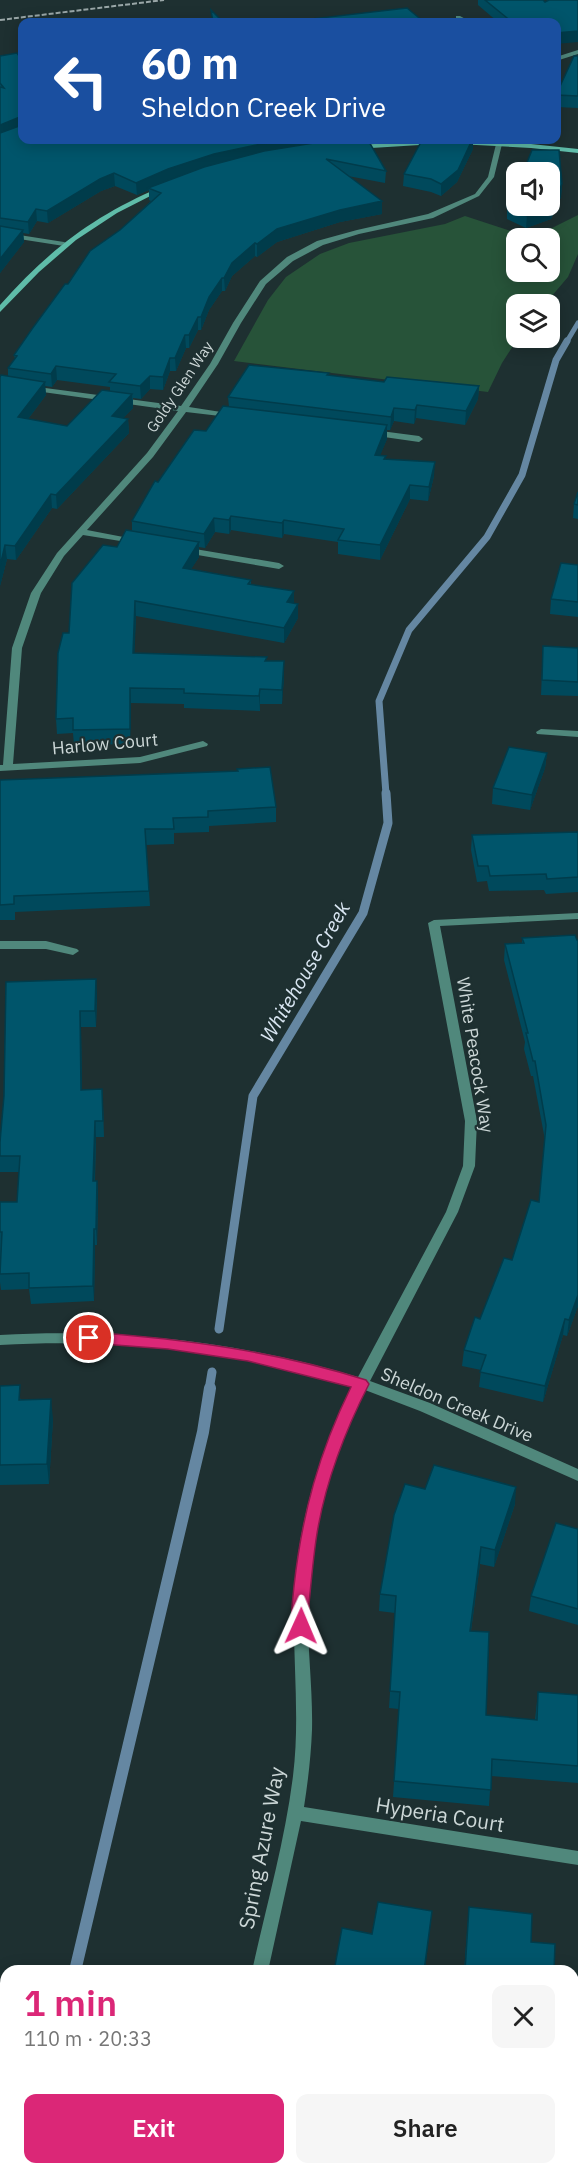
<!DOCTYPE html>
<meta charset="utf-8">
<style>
body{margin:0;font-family:"IBM Plex Sans",sans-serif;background:#f6f6f6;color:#222;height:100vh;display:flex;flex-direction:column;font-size:22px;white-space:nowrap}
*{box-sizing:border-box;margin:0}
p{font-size:20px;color:#767676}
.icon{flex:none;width:33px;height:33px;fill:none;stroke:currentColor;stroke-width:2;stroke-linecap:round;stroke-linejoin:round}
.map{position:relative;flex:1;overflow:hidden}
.drawer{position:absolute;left:0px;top:1965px;width:579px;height:210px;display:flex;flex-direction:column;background:#fff;border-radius:18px 18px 0 0;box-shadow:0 3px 15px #0003}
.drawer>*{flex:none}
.hud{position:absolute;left:18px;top:18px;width:543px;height:126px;border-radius:12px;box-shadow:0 3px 15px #0003;background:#1a4fa0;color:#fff;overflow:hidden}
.fabs{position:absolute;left:506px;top:162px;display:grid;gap:12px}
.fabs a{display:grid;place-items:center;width:54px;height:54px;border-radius:12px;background:#fff;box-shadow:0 3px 15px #0003;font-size:30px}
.pin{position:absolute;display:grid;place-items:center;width:51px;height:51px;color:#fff;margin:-26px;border:3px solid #fff;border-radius:50%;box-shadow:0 2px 6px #0007}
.me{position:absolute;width:66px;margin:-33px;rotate:1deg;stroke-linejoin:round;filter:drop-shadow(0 0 4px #0008)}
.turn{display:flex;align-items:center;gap:21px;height:126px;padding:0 24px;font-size:27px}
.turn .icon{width:78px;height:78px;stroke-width:2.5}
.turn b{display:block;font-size:42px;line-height:51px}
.round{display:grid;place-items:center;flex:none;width:63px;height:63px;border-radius:12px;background:#f6f6f6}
.head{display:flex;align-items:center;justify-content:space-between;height:102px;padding:0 24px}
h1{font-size:36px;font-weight:600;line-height:45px;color:#db2777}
.primary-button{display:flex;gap:12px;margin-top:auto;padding:12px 24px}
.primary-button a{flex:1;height:69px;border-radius:12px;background:#db2777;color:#fff;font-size:24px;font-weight:600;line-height:69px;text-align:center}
.primary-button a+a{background:#f6f6f6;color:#222}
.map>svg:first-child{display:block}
.green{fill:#275339;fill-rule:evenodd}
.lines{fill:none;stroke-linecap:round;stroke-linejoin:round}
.stream-far3{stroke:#6587a2;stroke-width:5}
.stream-far2{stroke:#6587a2;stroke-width:7}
.stream-far1{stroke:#6587a2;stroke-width:9}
.stream{stroke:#6587a2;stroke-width:12}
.street{fill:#50887c;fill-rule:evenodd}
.secondary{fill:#5fbca9;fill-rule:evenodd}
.rail{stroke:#9aa7a8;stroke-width:2;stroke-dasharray:5 2;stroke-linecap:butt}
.wall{fill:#00495c;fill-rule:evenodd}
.shaded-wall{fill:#003c4b}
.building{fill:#00556b;stroke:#003c4b;stroke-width:1.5}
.route{fill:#db2777;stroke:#8e194d;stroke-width:1.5}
.labels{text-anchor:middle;stroke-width:4.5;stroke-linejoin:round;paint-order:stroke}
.far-street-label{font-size:15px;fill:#ccd7d7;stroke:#1e3031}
.street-label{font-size:18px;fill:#ccd7d7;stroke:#1e3031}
.water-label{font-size:20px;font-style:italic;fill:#d9e6f2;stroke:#1e3031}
.near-street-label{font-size:21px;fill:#ccd7d7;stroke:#1e3031}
</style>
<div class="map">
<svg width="578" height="2175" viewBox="0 0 578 2175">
<rect width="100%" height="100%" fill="#1e3031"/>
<path class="green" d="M578,215V254L568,277L545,304H516V338H518L502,363L488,392L234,361L268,300L286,277L320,254L349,243L445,224L465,216L532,238ZM516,238H549V272H516Z"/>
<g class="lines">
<path class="stream-far3" d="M566,343L578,323"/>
<path class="stream-far2" d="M386,794L379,701L409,630L487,537L522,475L556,360L567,341"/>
<path class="stream-far1" d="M219,1329L253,1096L363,913L388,823L386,793
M209,1390L212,1372"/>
<path class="stream" d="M75,1971L203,1432L210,1388
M14,2175L16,2169"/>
<path class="street" d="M456,16H460L471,22H464L456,18Z
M578,50V54L556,61V57Z
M497,140H503L494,177L479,196L433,218L359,234L323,245L293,261L266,284L241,323L218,364L189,407L234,414H237V418L186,412L153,457L87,530L139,540V544L83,535L64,556L41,593L22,648L13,764L140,757L203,741L208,744L207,746L140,763L0,771V765H3L12,648L31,593L57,553L147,453L178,411L0,386V382L181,406L210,364L233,323L260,281L287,257L317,241L357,230L428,214L475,194L488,177Z
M0,232L64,242L68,244L64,246L0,236Z
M373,430L419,436L423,439L419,442L370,435L369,433Z
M183,547L279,563L284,566L279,569L180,552L178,550Z
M541,729L578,731V737L537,734L536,732Z
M578,913V919L440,926L477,1121L475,1166L458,1212L370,1381L430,1403L578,1469V1481L420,1411L365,1390C330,1456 311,1531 308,1606C307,1647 313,1688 312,1730C311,1756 308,1781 304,1807L578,1851V1865L301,1821L268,1971H252C266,1907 285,1841 293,1776C300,1720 293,1664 294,1608C295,1531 318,1454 353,1386C235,1352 123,1338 0,1345V1335C124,1328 239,1342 358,1377L446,1212L463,1166L465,1121L428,923L434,920Z
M0,941H46L77,949L79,951L73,955L46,949H0Z
M243,2169H261L262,2175H244Z"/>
<path class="secondary" d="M434,141L437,143L436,144L355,149L352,147L355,145Z
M455,141L531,144L578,149V153L531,148L457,144L454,142Z
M161,187L166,188L117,213L76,240L39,272L0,312V305C49,250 93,216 161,187Z"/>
<path class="rail" d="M0,20L164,0"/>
</g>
<path class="wall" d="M478,0H543L545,2L556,22H498L478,5Z
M0,56L22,60V140H368L386,171L385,183L348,176L382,201V214L340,222L277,242L257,257L255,256L232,276L225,291H222L209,310L201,330H198L189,348H186L176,371H170L163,390L150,389L141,399L133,398V408L123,418L128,419L129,433L57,509L52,508L16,560L7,559L0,586L8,376V368L15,359L14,355L68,284L120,230L151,201L149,200V190L137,195L115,186L101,191L48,223L37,221L29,234L23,233L24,242L0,273ZM57,380L110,387V391L67,426L28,419L46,395L45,386L52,387Z
M578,56V108L556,107V95Z
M422,140H473V149L457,182L441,196L431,192L403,186L404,174Z
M532,150H559L562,184L561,197L551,219L526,228L507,219V207L516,187V206H549V172H525L526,165Z
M329,373V376L384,382L479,386L478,399L465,425L416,418L414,424L394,421L390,430H387V439L380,455L386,459L434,476L428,501L410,499L380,560L338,554V542L284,534L282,538L231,530L229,534L215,532L205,548L199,547V557L191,569L251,580V584L294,603L298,618L284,643L136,616L134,653L267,661L284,676L282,704H260V711L184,708V704L131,703L130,744L74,745L73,733L57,734L56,719L69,633L117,547L132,531V521L158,482L229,407L228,397Z
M578,492V519L573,518L574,504Z
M578,565V617L550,614L551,599Z
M543,646L578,648V696L541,695Z
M547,753L545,768L530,810L492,804L493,788Z
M0,780L276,807V822L209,826V832L174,833V844L146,845L150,906L15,912V920H0Z
M578,832V892L546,894L544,890L489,891L487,881L477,882L471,850L472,835Z
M575,935L578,1306L567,1336L563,1335L543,1402L479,1387L481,1370L462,1366L464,1350L512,1260L539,1202L545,1140L533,1076H531L524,1049L525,1042L504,960L505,944L522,943V938Z
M6,982L97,994L96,1027H81L82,1090L102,1089L103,1105L104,1137H96L95,1181H97L98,1197L97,1245H95L94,1301L31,1304L29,1289L1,1290L0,1282V1202H17L19,1172H0V1156L4,1096Z
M0,1386L53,1419L49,1484L0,1485Z
M425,1489L515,1504L494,1567L480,1564L471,1631L486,1715L535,1720L538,1692L578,1695V1783L491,1776L489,1806L393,1797L399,1709L389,1708L395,1613L379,1611L380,1594Z
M578,1529V1625L529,1611L531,1596Z
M469,1907L531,1942L554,1971H464Z"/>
<path class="shaded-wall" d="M578,31V42L556,44V33Z
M20,117L21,129L0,137V125Z
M293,140H358L148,188L149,190L137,195L136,183L168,169L214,154L261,144Z
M472,140H473V149L457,182L441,196V184Z
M114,173L115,186L101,191L48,223L47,211L100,179Z
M562,184L561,197L551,219L526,228L527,216Z
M382,201V214L340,222L277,242L257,257V244L277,229L340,210Z
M36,209L37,221L29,234L28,222Z
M23,230L24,242L0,273V259Z
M255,243V256L232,276L225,291L224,278L232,263Z
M222,278V291L209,310L201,330V317L209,297Z
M198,317V330L189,348V335Z
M185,335L186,348L176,371L175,358Z
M170,358V371L163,390V377Z
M56,366L57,380L52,387L51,374Z
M150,376V389L141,399L140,386Z
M45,382L46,395L19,431L18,417Z
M479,386L478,399L465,425L466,411Z
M132,394L133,408L112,430V416Z
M417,405L416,418L414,424L415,410Z
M394,408V421L390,430L391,417Z
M128,419L129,433L57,509L56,495Z
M387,425V439L375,468V455Z
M435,462L434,476L428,501L429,487Z
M410,485V499L380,560V545Z
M51,494L52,508L16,560L15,546Z
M231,516V530L229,534V520Z
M214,518L215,532L205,548L204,534Z
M284,520V534L282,538V523Z
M199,542V557L183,582V568Z
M5,545L7,559L0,586V566Z
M294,591V605L287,602Z
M135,601L136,616L134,668L133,653Z
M298,604V618L284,643V628Z
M284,661V676L282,704V690Z
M130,688L131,703L130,744Z
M260,689V711L259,696Z
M547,753L545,768L530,810L532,795Z
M96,979L97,994L96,1027L95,1011Z
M80,1011L81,1027L82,1106L81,1090Z
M95,1121L96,1137L94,1197L93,1181Z
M97,1181L98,1197L97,1245L96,1229Z
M94,1229L95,1245L94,1301L93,1286Z
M578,1295V1306L567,1336L569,1320Z
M565,1319L563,1335L543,1402L545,1386Z
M51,1399L53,1419L49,1484L47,1464Z
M516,1487L515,1504L494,1567L495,1550Z
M481,1547L480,1564L468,1648L470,1631Z
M432,1911L425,1971H424Z"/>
<path class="building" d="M485,0H543L545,2L549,0H578V31L556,33V22H512Z
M407,8L424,22H313L311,19Z
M211,10L223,22H213Z
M17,53L22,60V119L20,117L0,125V87L4,88L0,83V56Z
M574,56H578V96L556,95Z
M22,123V140H293L261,144L214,154L168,169L136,183L114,173L100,179L47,211L36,209L28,222L0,218V133L22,125Z
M353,140H368L386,171L326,159L382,201L340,210L277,229L257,244L255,243L232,263L224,278H222L209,297L201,317H198L189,335H185L175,358H170L163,377L150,376L140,386L109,382L116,374L56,366L51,374L8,368L17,356L14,355L32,329L65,284H68L90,251L120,230L161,193L148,188L204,167L264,151L326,141Z
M422,140H472L458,170L441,184L431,179L404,174Z
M532,150H559L562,184L552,207L527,216L507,207L516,187V206H549V172H526V165Z
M0,226L23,230L0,259Z
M249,365L329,373L327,375L384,382L387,377L479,386L466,411L417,405L415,410L394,408L391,417L228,397Z
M1,375L45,382L18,417L67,426L102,390L132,394L112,416L128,419L56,495L51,494L15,546L5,545L0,566V377Z
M223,406L387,425L375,455L386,456L384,459L435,462L429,487L410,485L380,545L338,540L344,529L284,520L282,523L231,516L229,520L214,518L204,534L132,521L155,481L158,482L194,430L206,431Z
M578,492V505L574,504Z
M126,530L199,542L183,568L251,580L248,584L294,591L287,602L298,604L284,628L135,601L133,653L267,657L265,661H284L282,690L260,689L259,696L184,693V689L130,688V729L73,730V718L56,719L58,653L63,633H69L72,583L103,545L117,547Z
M561,563L578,565V602L551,599Z
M543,646L578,648V682L542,680Z
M509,747L547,753L532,795L493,788Z
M270,767L276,807L208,811V817L173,818L174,829H145L149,891L14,896V904L0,905V780L238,771L237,769Z
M578,832V877L547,879L546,874L490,876L488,866H478L472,835Z
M575,935L577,940H578V1295L569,1320L565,1319L545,1386L480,1372L486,1355L464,1350L475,1317L480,1319L504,1258L512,1260L531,1200L539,1202L546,1125L535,1061H533L526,1033H528L505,944L524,943L522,938Z
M96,979L95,1011H80L81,1090L102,1089L103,1121H95L93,1181H97L96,1229H94L93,1286L29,1288V1273L0,1274L2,1232H0V1202H17L20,1156H0V1142L4,1096L6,982Z
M20,1385L19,1400L51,1399L47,1464L0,1465V1386Z
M434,1465L516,1487L495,1550L481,1547L470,1631L489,1632L486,1715L537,1720L538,1692L578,1695V1766L492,1759L491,1790L394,1781L400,1692L390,1691L396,1596L380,1594L394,1515L405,1484L425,1489Z
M556,1523L578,1529V1609L531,1596Z
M378,1902L432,1911L424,1971H334L342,1928L372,1934Z
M469,1907L532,1914L531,1942L555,1944L554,1971H465Z
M578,2152V2175H332L331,2169H573V2153Z"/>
<path class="route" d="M89,1332C184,1339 275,1351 366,1380L369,1384C344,1433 324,1485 316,1540C313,1561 311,1583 309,1604C309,1613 311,1623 307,1631L301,1633L295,1631C289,1618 293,1600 294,1586C302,1514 319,1452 351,1387L248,1361L168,1349L89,1343L83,1342L81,1338L83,1334Z"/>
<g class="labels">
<g class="far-street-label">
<text transform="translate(180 387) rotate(-56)" y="5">Goldy Glen Way</text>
</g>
<g class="street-label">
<text transform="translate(105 744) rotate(-5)" y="6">Harlow Court</text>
<text transform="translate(475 1055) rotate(81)" y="6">White Peacock Way</text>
<text transform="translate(457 1405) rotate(23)" y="6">Sheldon Creek Drive</text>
</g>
<g class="water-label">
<text transform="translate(305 972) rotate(-60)" y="7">Whitehouse Creek</text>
</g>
<g class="near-street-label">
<text transform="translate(440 1815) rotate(9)" y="7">Hyperia Court</text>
<text transform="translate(262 1848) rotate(-79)" y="7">Spring Azure Way</text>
</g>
</g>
</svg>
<div class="fabs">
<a><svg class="icon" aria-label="sound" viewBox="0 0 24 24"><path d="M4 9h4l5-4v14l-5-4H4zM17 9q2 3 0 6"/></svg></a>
<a><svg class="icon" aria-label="search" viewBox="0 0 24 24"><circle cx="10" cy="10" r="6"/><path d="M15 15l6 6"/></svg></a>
<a><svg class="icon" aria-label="layers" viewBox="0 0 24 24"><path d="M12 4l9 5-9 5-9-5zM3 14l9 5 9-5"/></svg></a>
</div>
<div class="pin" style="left:89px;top:1338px;background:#d93025"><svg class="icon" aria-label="arrive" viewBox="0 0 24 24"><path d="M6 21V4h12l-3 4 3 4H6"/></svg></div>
<svg class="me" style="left:301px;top:1626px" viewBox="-20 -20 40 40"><path d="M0-17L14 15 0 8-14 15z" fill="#db2777" stroke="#fff" stroke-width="4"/></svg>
<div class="hud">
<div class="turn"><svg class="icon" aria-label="left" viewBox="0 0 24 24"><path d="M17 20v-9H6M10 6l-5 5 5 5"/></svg><div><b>60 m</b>Sheldon Creek Drive</div></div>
</div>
<section class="drawer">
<div class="head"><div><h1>1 min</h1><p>110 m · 20:33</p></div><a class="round"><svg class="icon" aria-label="close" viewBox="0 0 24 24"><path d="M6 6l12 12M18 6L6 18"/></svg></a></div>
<div class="primary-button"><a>Exit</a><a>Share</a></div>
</section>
</div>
